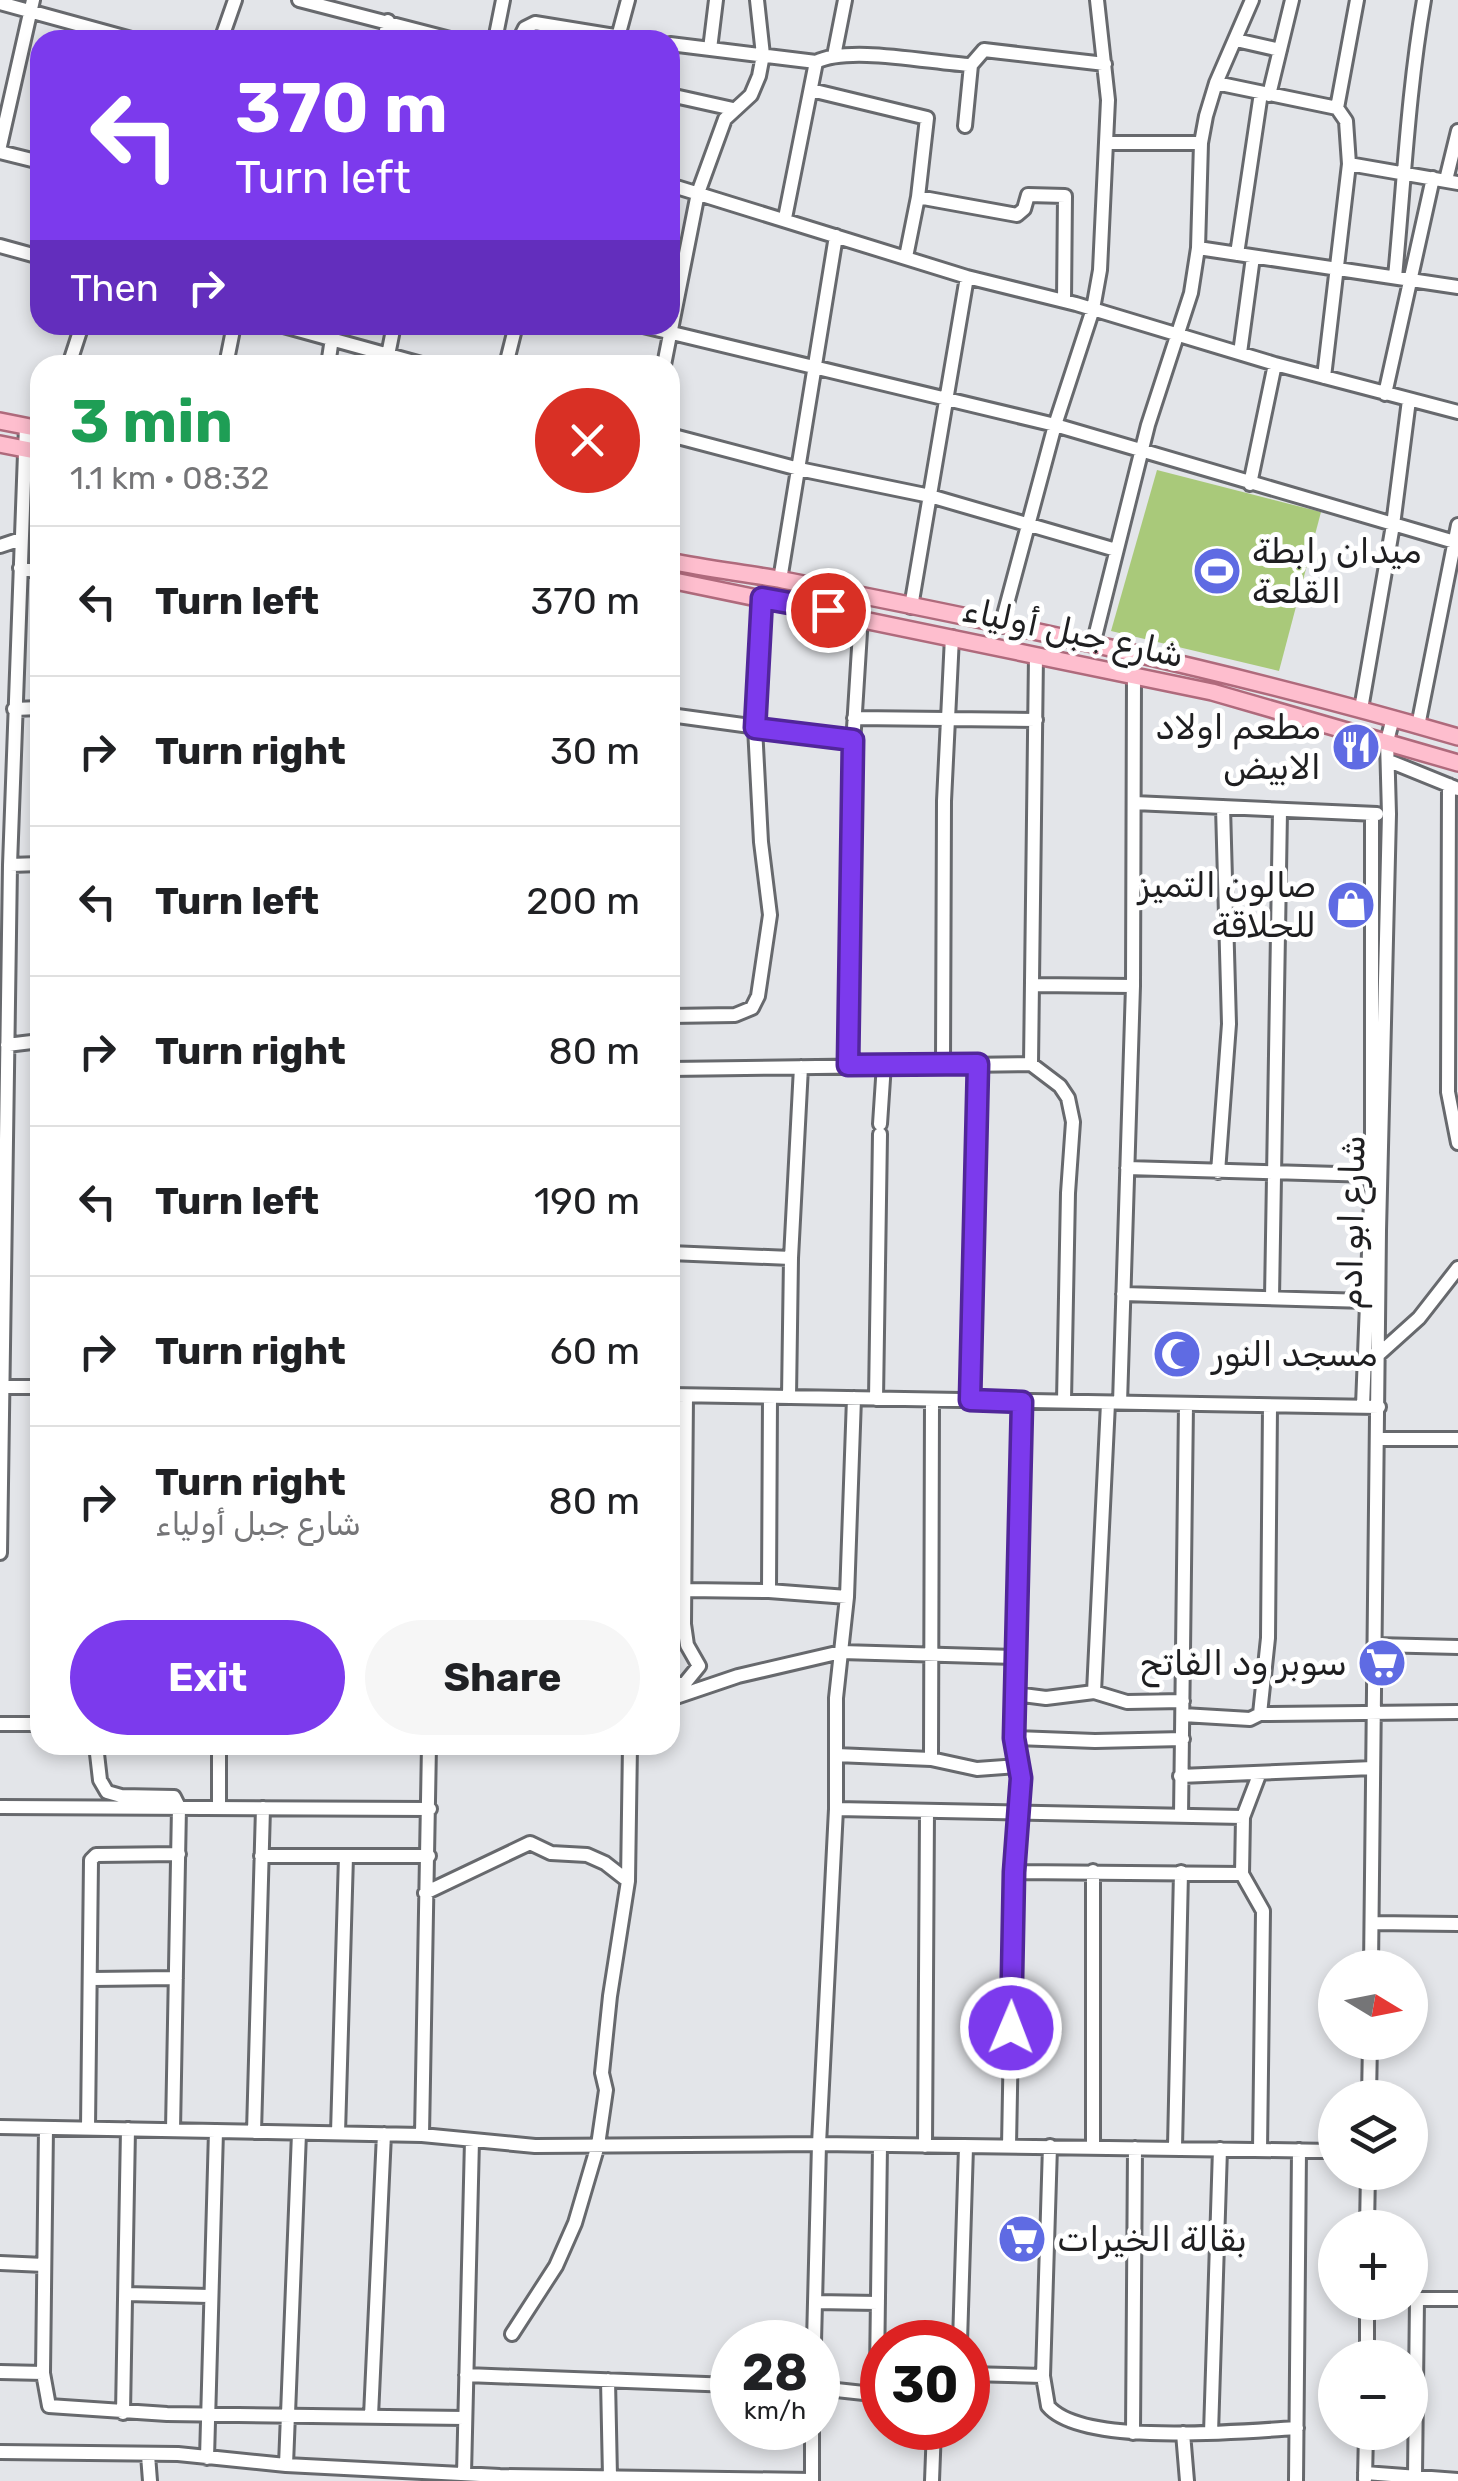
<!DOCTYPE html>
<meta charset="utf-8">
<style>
body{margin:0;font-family:Rubik,"Noto Naskh Arabic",sans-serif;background:#f6f6f6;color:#202124;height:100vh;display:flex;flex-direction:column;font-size:38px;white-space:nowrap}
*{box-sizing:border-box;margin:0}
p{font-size:32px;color:#757577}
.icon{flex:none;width:55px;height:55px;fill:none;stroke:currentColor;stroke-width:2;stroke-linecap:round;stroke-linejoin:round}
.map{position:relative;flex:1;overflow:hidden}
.drawer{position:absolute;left:30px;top:355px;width:650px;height:1400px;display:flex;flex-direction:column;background:#fff;border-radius:30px;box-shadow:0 5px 15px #0003}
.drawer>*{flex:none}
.hud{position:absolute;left:30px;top:30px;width:650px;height:305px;border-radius:30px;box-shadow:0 5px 15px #0003;background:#7c3aed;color:#fff;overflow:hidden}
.needle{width:65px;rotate:100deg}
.controls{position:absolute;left:1318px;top:1950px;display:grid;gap:20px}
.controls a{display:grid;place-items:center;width:110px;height:110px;border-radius:50%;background:#fff;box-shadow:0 5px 15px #0003;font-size:50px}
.speed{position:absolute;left:710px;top:2320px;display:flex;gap:20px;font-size:50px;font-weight:700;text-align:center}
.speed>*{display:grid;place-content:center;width:130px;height:130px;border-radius:50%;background:#fff;box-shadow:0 5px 15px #0003;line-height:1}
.speed small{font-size:25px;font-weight:400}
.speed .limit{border:15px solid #d22;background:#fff;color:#111}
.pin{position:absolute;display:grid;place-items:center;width:85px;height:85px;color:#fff;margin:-42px;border:5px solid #fff;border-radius:50%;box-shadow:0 2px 10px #0007}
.me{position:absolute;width:110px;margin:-55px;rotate:1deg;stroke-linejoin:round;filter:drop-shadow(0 0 8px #0008)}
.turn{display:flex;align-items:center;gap:35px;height:210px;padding:0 40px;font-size:45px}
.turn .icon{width:130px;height:130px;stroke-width:2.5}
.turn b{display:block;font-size:70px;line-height:85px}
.then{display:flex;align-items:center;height:95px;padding:0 40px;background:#0003;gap:20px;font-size:38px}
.round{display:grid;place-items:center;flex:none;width:105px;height:105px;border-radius:52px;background:#f6f6f6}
.summary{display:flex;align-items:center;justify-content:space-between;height:170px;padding:0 40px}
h1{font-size:60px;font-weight:700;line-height:75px;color:#1e9e55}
.action{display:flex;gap:20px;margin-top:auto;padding:20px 40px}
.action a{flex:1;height:115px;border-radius:60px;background:#7c3aed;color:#fff;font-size:40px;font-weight:700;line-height:115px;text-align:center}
.action a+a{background:#f6f6f6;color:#202124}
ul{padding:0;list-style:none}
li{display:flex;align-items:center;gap:30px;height:150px;padding:0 40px;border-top:2px solid #e0e0e0}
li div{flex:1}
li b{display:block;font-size:38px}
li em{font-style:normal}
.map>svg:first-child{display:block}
.green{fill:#a9c97a}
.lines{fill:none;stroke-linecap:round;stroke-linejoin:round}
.minor-casing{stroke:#67696d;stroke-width:18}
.major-casing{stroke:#af6a7c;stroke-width:20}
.minor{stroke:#fff;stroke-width:12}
.major{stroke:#febece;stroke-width:15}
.route-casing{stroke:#51269a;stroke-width:25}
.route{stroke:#7c3aed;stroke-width:18}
.labels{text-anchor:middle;stroke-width:10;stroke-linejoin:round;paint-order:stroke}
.poi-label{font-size:35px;fill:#1f1f21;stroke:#fff;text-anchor:start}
.street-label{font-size:35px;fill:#1f1f21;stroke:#fff}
</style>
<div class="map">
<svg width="1458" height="2481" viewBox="0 0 1458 2481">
<rect width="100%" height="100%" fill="#e3e5e9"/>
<path class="green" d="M1157,470L1321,512L1279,671L1111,631Z"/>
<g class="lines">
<g class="minor-casing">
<path id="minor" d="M299,0L454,40
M0,3L135,40
M618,37L628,0
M221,40L235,0
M384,40L388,21
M495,40L503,0
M519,40L525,28L535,23L639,40
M1236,40L1280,50
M670,44L816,62C849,45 931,63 971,65
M710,49L716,0
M834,56L845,0
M1216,83L1337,108L1346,121L1349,164L1324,377
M811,90L927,118L918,197L906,257
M670,95L733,109
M1269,95L1292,0
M1337,108L1357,0
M965,126L971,65L984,50L1105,64
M1108,143H1201
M0,146L33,0
M0,152L40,162
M1349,164L1458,183
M1446,180L1458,131
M670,185L967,277L1076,304L1275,364L1458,412
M918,197L1017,215L1024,209L1028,195L1065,196L1064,301
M785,218L816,62
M0,246L40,257
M1198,248L1458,287
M1237,254L1261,93
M1395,277C1404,184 1408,92 1424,0
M280,325L425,365
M639,325L1055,425L1458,543
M1240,353L1253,257
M69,365L82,325
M226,365L234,325
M328,365L334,325
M386,365L394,325
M506,365L516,325
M664,365L698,193L725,119L751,95L759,76L763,55L757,0
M1385,394L1433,178
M670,435L799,469L930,496L1116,550
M1250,484L1275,364
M0,546L21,539
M20,568L40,572
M780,580L836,236
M911,607L967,277
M1001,626L1055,425L1093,309L1100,270L1108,100L1097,0
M1093,645L1148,425L1191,293L1198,248L1201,143L1206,116L1216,83L1252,0
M14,709L40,708
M1361,709L1393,525L1409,400
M670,715L853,740
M854,718L1036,720
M1418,726L1458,525
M1389,761L1458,789
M1449,785L1448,1092L1458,1143
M1134,803L1377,814
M10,865L40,864
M1033,985L1133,986
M670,1016L735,1015L752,1008L758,996L770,915L761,842L755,727L762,598
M7,1045L40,1041
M943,1064L944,801L952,637
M1031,1064L1036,655
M848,1065L850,792L861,616
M670,1069L1031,1064L1060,1086L1068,1098L1073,1122L1068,1193L1064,1401
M880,1124L884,1064
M1127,1168L1372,1175
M1218,1172L1229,1024L1223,807
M670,1253L791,1258
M1123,1294L1367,1301
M1272,1298L1280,811
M1379,1354L1419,1318L1458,1268
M3,1387H40
M670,1395L1379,1407
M789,1397L791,1258L801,1067
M876,1399L880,1134
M971,1401L978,1064
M1120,1403L1133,986L1134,676
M1363,1406L1372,1175V815
M1379,1439H1458
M0,1553L10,865L26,426
M685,1590L769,1591L847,1597
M769,1591L770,1397
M1375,1645L1458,1647
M670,1688L686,1682L699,1666L687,1645L684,1624L686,1396
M1094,1692L1127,1702L1183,1701
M1015,1694L1046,1698L1094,1692L1108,1403
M670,1699L738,1676L841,1652L1015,1657
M1260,1714L1458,1712
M1183,1715L1250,1719L1260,1714L1268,1638L1270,1406
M0,1724H40
M1014,1738L1095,1741L1183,1739
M96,1745L100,1780L107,1792L121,1796L174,1797L179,1807L173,2130
M836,1755L931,1759L977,1769L1019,1766
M931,1759L932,1400
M1259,1775L1243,1817L1242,1874L1263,1911L1260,2150
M1180,1776L1373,1768
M0,1807L430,1809
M219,1807V1745
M836,1809L1243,1817
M1181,1816L1186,1404
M261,1856H429
M1014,1872L1242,1874
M425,1893L530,1843L551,1853L587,1855L605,1863L628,1881
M1372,1923L1458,1924
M1371,1968L1379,1231L1389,814L1387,741L1393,718
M92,1979L176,1978
M1369,2098L1370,2042
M0,2127L422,2135L535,2146L819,2144L1335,2151
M46,2128L43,2373L49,2406L167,2414L465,2418
M88,2128L91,1860L96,1855L179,1854
M254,2132L263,1808
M338,2133L346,1856
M422,2135L429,1745
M925,2146L927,1811
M1009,2146L1014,1872L1021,1778L1014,1738L1022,1401
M1093,2147V1871
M1175,2147L1181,1872
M1367,2228L1368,2172
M0,2263L44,2265
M126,2294L209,2296
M1411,2299H1458
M815,2302L878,2303
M512,2334L556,2266L575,2223L598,2145L606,2090L602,2073L610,1996L628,1881L630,1745
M814,2342L819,2144L836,1809V1698L847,1597L854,1398
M960,2342L966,2147
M1367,2358V2302
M0,2372L43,2373
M877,2373L880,2145
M968,2374L1043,2376L1048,2406C1082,2447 1245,2431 1297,2428
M466,2375L732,2385
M1043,2376L1050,2146
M608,2380L610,2477
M818,2388L873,2394L876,2391L877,2373H882
M123,2413L128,2129
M371,2416L384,2134
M1133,2433L1135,2148
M1183,2433L1187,2481
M1211,2433L1220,2149
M0,2452L178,2454L286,2465L500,2476L812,2480
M148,2455L150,2481
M207,2458L216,2131
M286,2465L299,2133
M1365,2473L1458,2480
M464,2474L472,2140
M1415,2475L1417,2299
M1365,2479L1366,2432
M812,2481V2428
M932,2481L934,2428
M1296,2481L1299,2150"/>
</g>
<g class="major-casing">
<path id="major" d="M0,421L40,429
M0,444L40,452
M670,561C707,569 745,573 783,580C1010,624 1236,672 1458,737
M670,580L1212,692L1458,763"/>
</g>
<use href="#minor" class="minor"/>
<use href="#major" class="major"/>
</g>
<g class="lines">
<g class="route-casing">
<path id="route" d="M828,610L762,598L755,728L853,740L848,1065L978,1064L970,1400L1022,1402L1014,1738L1021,1778L1014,1872L1011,2028"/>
</g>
<use href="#route" class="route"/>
</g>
<defs>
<g id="stadium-disc" transform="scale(2.5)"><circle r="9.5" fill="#5f6be3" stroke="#fff"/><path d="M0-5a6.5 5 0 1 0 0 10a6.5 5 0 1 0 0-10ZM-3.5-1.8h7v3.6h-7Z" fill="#fff"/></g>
<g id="restaurant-disc" transform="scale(2.5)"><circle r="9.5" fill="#5f6be3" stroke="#fff"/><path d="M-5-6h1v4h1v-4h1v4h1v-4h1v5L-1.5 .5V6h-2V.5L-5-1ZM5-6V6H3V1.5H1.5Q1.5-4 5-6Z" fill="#fff"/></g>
<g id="shop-disc" transform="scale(2.5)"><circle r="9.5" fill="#5f6be3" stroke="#fff"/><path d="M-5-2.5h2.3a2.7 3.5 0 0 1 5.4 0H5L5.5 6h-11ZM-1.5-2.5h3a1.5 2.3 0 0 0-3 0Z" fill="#fff"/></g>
<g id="mosque-disc" transform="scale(2.5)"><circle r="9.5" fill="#5f6be3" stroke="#fff"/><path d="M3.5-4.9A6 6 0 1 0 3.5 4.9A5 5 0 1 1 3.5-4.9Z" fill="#fff"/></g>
<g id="supermarket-disc" transform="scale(2.5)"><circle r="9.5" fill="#5f6be3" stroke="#fff"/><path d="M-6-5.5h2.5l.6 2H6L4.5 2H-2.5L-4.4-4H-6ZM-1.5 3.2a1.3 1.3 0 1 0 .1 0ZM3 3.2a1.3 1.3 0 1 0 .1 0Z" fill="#fff"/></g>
</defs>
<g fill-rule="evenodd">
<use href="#stadium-disc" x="1217" y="571"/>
<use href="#restaurant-disc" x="1356" y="747"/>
<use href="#shop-disc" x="1351" y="905"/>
<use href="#mosque-disc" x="1177" y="1354"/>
<use href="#supermarket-disc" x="1382" y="1663"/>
<use href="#supermarket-disc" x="1022" y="2239"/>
</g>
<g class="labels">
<g class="poi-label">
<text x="1252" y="563">ميدان رابطة<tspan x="1252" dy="40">القلعة</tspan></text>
<text x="1321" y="739" text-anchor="end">مطعم اولاد<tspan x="1321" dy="40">الابيض</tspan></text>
<text x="1316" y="897" text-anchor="end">صالون التميز<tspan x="1316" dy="40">للحلاقة</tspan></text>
<text x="1212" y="1366">مسجد النور</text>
<text x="1347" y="1675" text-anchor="end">سوبر ود الفاتح</text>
<text x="1057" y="2251">بقالة الخيرات</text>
</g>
<g class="street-label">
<text transform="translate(1073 632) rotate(12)" y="12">شارع جبل أولياء</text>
<text transform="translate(1351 1222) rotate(-89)" y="12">شارع ابو ادم</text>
</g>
</g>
</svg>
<div class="controls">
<a><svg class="needle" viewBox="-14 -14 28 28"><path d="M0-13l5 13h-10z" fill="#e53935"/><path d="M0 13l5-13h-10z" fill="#757577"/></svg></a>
<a><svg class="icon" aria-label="layers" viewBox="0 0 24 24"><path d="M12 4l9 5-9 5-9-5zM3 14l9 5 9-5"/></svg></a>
<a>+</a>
<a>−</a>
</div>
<div class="speed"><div>28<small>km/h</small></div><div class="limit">30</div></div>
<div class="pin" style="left:828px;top:610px;background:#d93025"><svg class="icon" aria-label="arrive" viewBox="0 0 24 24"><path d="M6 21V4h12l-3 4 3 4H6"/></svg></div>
<svg class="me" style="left:1011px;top:2028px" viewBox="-20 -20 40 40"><circle r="17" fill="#7c3aed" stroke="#fff" stroke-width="3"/><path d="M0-11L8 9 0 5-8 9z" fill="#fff"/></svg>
<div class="hud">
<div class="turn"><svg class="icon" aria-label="left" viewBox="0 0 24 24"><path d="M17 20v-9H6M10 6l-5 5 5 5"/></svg><div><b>370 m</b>Turn left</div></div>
<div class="then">Then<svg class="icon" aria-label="right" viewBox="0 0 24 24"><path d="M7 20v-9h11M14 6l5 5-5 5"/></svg></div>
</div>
<section class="drawer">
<div class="summary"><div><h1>3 min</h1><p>1.1 km · 08:32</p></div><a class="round" style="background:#d93025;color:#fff"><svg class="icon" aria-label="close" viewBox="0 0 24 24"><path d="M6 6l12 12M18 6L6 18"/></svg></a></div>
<ul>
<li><svg class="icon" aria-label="left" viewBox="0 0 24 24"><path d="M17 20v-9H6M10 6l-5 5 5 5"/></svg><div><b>Turn left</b></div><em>370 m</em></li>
<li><svg class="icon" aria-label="right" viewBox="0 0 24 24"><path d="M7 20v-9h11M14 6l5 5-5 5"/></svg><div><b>Turn right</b></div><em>30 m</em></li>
<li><svg class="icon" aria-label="left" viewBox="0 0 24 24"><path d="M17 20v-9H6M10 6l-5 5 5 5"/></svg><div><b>Turn left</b></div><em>200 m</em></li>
<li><svg class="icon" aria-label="right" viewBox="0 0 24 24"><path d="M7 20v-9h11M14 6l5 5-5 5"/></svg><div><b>Turn right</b></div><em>80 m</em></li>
<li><svg class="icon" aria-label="left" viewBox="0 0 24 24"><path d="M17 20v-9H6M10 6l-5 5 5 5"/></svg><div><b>Turn left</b></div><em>190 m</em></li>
<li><svg class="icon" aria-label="right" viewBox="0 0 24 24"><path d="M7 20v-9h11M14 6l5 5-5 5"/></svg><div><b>Turn right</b></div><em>60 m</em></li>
<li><svg class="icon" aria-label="right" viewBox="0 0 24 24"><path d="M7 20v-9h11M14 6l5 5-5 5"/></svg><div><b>Turn right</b><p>شارع جبل أولياء</p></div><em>80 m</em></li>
</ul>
<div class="action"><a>Exit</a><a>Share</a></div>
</section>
</div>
